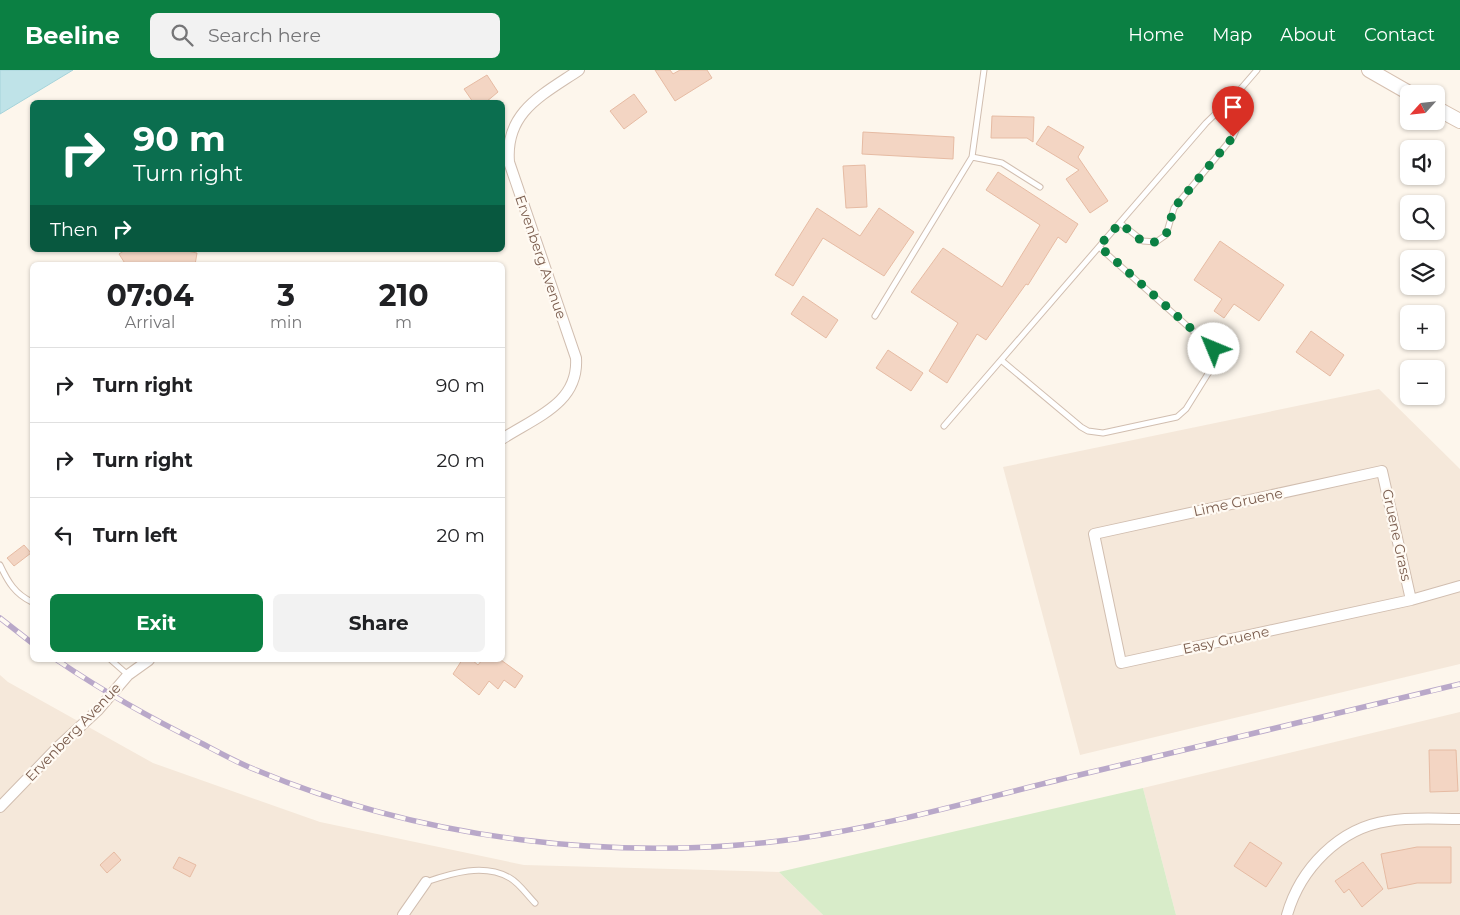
<!DOCTYPE html>
<meta charset="utf-8">
<style>
body{margin:0;font-family:Montserrat,sans-serif;background:#f2f2f2;color:#202124;height:100vh;display:flex;flex-direction:column;font-size:19px;white-space:nowrap}
*{box-sizing:border-box;margin:0}
p{font-size:16px;color:#757577}
.icon{flex:none;width:28px;height:28px;fill:none;stroke:currentColor;stroke-width:2;stroke-linecap:round;stroke-linejoin:round}
.map{position:relative;flex:1;overflow:hidden}
.sheet{position:absolute;left:30px;top:192px;width:475px;height:400px;display:flex;flex-direction:column;background:#fff;border-radius:8px;box-shadow:0 1px 4px #0004}
.sheet>*{flex:none}
.hud{position:absolute;left:30px;top:30px;width:475px;height:152px;border-radius:8px;box-shadow:0 1px 4px #0004;background:#0b6e4f;color:#fff;overflow:hidden}
.needle{width:32px;rotate:243deg}
.buttons{position:absolute;left:1400px;top:15px;display:grid;gap:10px}
.buttons a{display:grid;place-items:center;width:45px;height:45px;border-radius:8px;background:#fff;box-shadow:0 1px 4px #0004;font-size:25px}
.pin{position:absolute;display:grid;place-items:center;width:42px;height:42px;color:#fff;margin:-51px -21px;border-radius:50% 50% 50% 0;rotate:-45deg;box-shadow:0 0 5px #0007}
.pin .icon{rotate:45deg}
.me{position:absolute;width:55px;margin:-28px;rotate:315deg;stroke-linejoin:round;filter:drop-shadow(0 0 4px #0008)}
.turn{display:flex;align-items:center;gap:18px;height:105px;padding:0 20px;font-size:22px}
.turn .icon{width:65px;height:65px;stroke-width:2.5}
.turn b{display:block;font-size:35px;line-height:42px}
.then{display:flex;align-items:center;height:48px;padding:0 20px;background:#0003;gap:10px;font-size:19px}
.eta{display:flex;justify-content:space-evenly;align-items:center;height:85px;text-align:center}
.eta b{font-size:30px;font-weight:700;line-height:35px}
.primary-button{display:flex;gap:10px;margin-top:auto;padding:10px 20px}
.primary-button a{flex:1;height:58px;border-radius:8px;background:#0b8043;color:#fff;font-size:20px;font-weight:700;line-height:58px;text-align:center}
.primary-button a+a{background:#f2f2f2;color:#202124}
ul{padding:0;list-style:none}
li{display:flex;align-items:center;gap:15px;height:75px;padding:0 20px;border-top:1px solid #e0e0e0}
li div{flex:1}
li b{display:block;font-size:19px}
li em{font-style:normal}
header{display:flex;align-items:center;gap:30px;box-sizing:border-box;height:70px;padding:0 25px;background:#0b8043;color:#fff}
header strong{font-size:24px}
nav{display:flex;gap:28px;margin-inline-start:auto;font-size:18px}
.search{width:350px;height:45px;background:#f2f2f2;display:flex;align-items:center;gap:12px;box-sizing:border-box;padding:0 18px;border-radius:8px;color:#757577;font-size:19px}
.map>svg:first-child{display:block}
.residential{fill:#f5e8da}
.green{fill:#d8ecc9}
.water{fill:#bfe3e8;stroke:#a5d3da}
.building{fill:#f3d5c3;stroke:#e6bba3}
.lines{fill:none;stroke-linecap:round;stroke-linejoin:round}
.lane-casing{stroke:#d1beb0;stroke-width:7}
.street-casing{stroke:#d1beb0;stroke-width:12}
.secondary-casing{stroke:#d6c0b0;stroke-width:16}
.lane{stroke:#fff;stroke-width:5}
.street{stroke:#fff;stroke-width:10}
.secondary{stroke:#fff;stroke-width:14}
.rail-casing{stroke:#b9a8c9;stroke-width:5.5}
.rail{stroke:#fffaf3;stroke-width:4;stroke-dasharray:11;stroke-linecap:butt}
.route{stroke:#0b8043;stroke-width:9;stroke-dasharray:0 16.2}
.labels{text-anchor:middle;stroke-width:4.5;stroke-linejoin:round;paint-order:stroke}
.street-label{font-size:14px;fill:#7a5c4d;stroke:#fffaf3}
</style>
<header>
<strong>Beeline</strong>
<div class="search"><svg class="icon" aria-label="search" viewBox="0 0 24 24"><circle cx="10" cy="10" r="6"/><path d="M15 15l6 6"/></svg>Search here</div>
<nav><a>Home</a><a>Map</a><a>About</a><a>Contact</a></nav>
</header>
<div class="map">
<svg width="1460" height="845" viewBox="0 0 1460 845">
<rect width="100%" height="100%" fill="#fdf6ec"/>
<path class="residential" d="M1379,319L1460,399V594L1080,685L1003,397Z
M0,605L8,612L153,693L320,752L524,795L779,802L823,845H0Z
M1460,642V845H1176L1143,718Z"/>
<path class="green" d="M1143,718L1176,845H823L779,802Z"/>
<path class="water" d="M0,0H73L0,44Z"/>
<path class="building" d="M655,0H670L673,4L680,0H707L712,8L675,31Z
M487,5L498,22L486,32H473L464,19Z
M634,24L647,42L624,59L610,41Z
M992,46L1034,47L1033,72L1027,68H991Z
M1048,56L1084,77L1078,87L1108,131L1090,143L1066,109L1079,100L1036,74Z
M863,62L954,67L953,89L862,84Z
M865,95L867,137L846,138L843,96Z
M998,102L1078,154L1066,173L1058,167L1028,215L1026,214L986,270L977,264L947,313L929,301L958,253L911,222L943,178L1002,217L1040,155L986,120Z
M817,138L860,166L879,138L914,162L884,206L823,168L793,216L775,205Z
M1220,171L1284,215L1259,251L1234,234L1224,248L1214,241L1222,229L1194,210Z
M125,180H182L197,183L195,195H126L119,184Z
M803,226L838,250L826,268L791,244Z
M1311,261L1344,285L1330,306L1296,282Z
M888,280L923,303L911,321L876,298Z
M24,475L31,483L14,496L7,488Z
M462,590H472L478,595L482,590H501L523,606L515,618L504,610L498,619L489,611L479,625L453,604Z
M1429,680H1456L1458,721L1430,722Z
M1250,772L1282,793L1266,817L1234,796Z
M1417,777H1451V813H1417L1388,819L1381,784Z
M114,782L121,790L107,803L100,795Z
M179,787L196,795L190,807L173,798Z
M1363,792L1383,819L1362,837L1349,819L1344,823L1335,811Z"/>
<g class="lines">
<g class="lane-casing">
<path id="lane" d="M972,87L1002,93L1040,117
M1120,153L1143,171L1156,172L1166,165L1174,138L1233,67L1241,49L1236,24
M875,246L972,87L984,0
M1001,290L1081,357L1088,361L1103,363L1177,347L1186,339L1214,294L1216,288L1213,279L1099,177
M944,356L1206,53L1238,22L1257,0
M0,495C8,512 15,524 32,532
M111,590L128,605
M426,812C452,803 484,793 510,808C519,813 528,826 535,833"/>
</g>
<g class="street-casing">
<path id="street" d="M502,369C536,347 579,333 576,288L509,92C505,42 542,25 579,0
M1411,530L1382,401L1094,464L1121,593L1411,530L1460,516
M0,737L58,677L98,640L128,605L149,590
M403,845L426,812
M1287,845C1300,799 1339,758 1388,751C1411,747 1436,749 1460,749"/>
</g>
<g class="secondary-casing">
<path id="secondary" d="M1369,0L1411,24
M1436,38L1460,51"/>
</g>
<use href="#lane" class="lane"/>
<use href="#street" class="street"/>
<use href="#secondary" class="secondary"/>
<g class="rail-casing">
<path id="rail" d="M0,548L32,573
M57,590C104,622 152,649 203,674C220,683 238,693 256,700C423,770 616,793 795,769C889,756 982,728 1075,706C1203,675 1332,645 1460,614"/>
</g>
<use href="#rail" class="rail"/>
</g>
<g class="lines">
<path class="route" d="M1214,279L1099,176L1120,153L1143,172H1156L1166,165L1174,138L1233,67"/>
</g>
<g class="labels">
<g class="street-label">
<text transform="translate(541 187) rotate(71)" y="5">Ervenberg Avenue</text>
<text transform="translate(1238 432) rotate(-12)" y="5">Lime Gruene</text>
<text transform="translate(1397 465) rotate(78)" y="5">Gruene Grass</text>
<text transform="translate(1226 570) rotate(-12)" y="5">Easy Gruene</text>
<text transform="translate(73 662) rotate(-46)" y="5">Ervenberg Avenue</text>
</g>
</g>
</svg>
<div class="buttons">
<a><svg class="needle" viewBox="-14 -14 28 28"><path d="M0-13l5 13h-10z" fill="#e53935"/><path d="M0 13l5-13h-10z" fill="#757577"/></svg></a>
<a><svg class="icon" aria-label="sound" viewBox="0 0 24 24"><path d="M4 9h4l5-4v14l-5-4H4zM17 9q2 3 0 6"/></svg></a>
<a><svg class="icon" aria-label="search" viewBox="0 0 24 24"><circle cx="10" cy="10" r="6"/><path d="M15 15l6 6"/></svg></a>
<a><svg class="icon" aria-label="layers" viewBox="0 0 24 24"><path d="M12 4l9 5-9 5-9-5zM3 14l9 5 9-5"/></svg></a>
<a>+</a>
<a>−</a>
</div>
<div class="pin" style="left:1233px;top:67px;background:#d93025"><svg class="icon" aria-label="arrive" viewBox="0 0 24 24"><path d="M6 21V4h12l-3 4 3 4H6"/></svg></div>
<svg class="me" style="left:1214px;top:279px" viewBox="-20 -20 40 40"><circle r="19" fill="#fff"/><path d="M0-13L10 11 0 6-10 11z" fill="#0b8043"/></svg>
<div class="hud">
<div class="turn"><svg class="icon" aria-label="right" viewBox="0 0 24 24"><path d="M7 20v-9h11M14 6l5 5-5 5"/></svg><div><b>90 m</b>Turn right</div></div>
<div class="then">Then<svg class="icon" aria-label="right" viewBox="0 0 24 24"><path d="M7 20v-9h11M14 6l5 5-5 5"/></svg></div>
</div>
<section class="sheet">
<div class="eta">
<div><b>07:04</b><p>Arrival</p></div>
<div><b>3</b><p>min</p></div>
<div><b>210</b><p>m</p></div>
</div>
<ul>
<li><svg class="icon" aria-label="right" viewBox="0 0 24 24"><path d="M7 20v-9h11M14 6l5 5-5 5"/></svg><div><b>Turn right</b></div><em>90 m</em></li>
<li><svg class="icon" aria-label="right" viewBox="0 0 24 24"><path d="M7 20v-9h11M14 6l5 5-5 5"/></svg><div><b>Turn right</b></div><em>20 m</em></li>
<li><svg class="icon" aria-label="left" viewBox="0 0 24 24"><path d="M17 20v-9H6M10 6l-5 5 5 5"/></svg><div><b>Turn left</b></div><em>20 m</em></li>
</ul>
<div class="primary-button"><a>Exit</a><a>Share</a></div>
</section>
</div>
